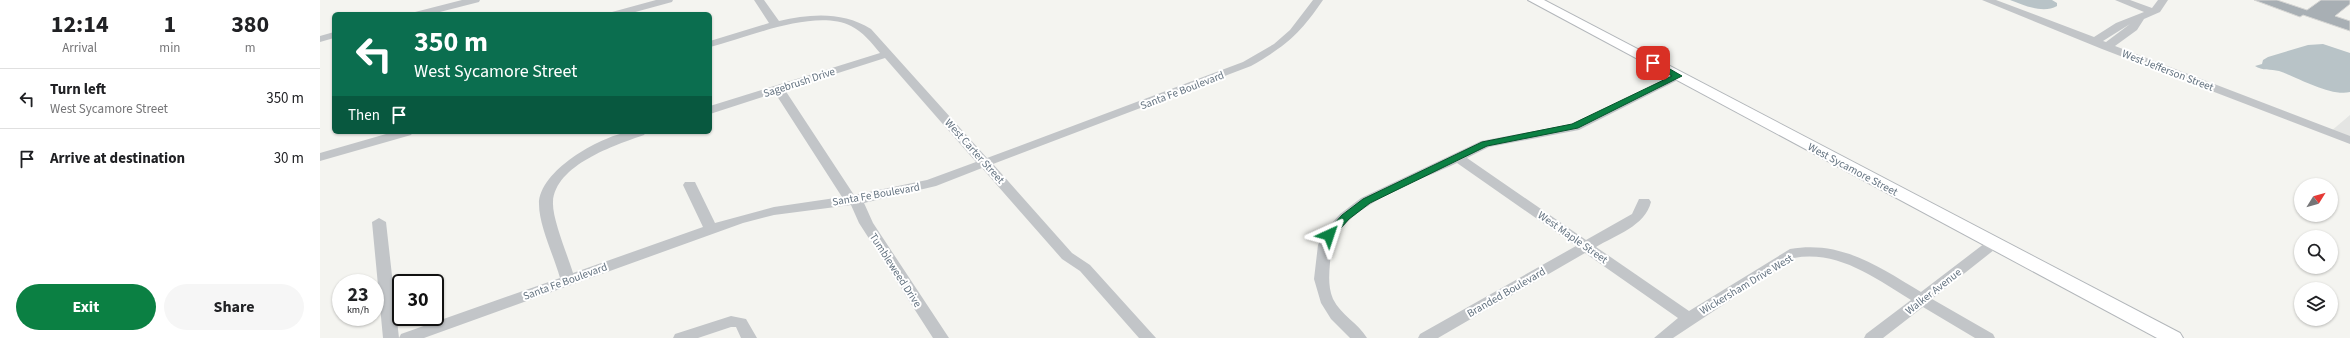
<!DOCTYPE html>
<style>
body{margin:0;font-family:"Source Sans 3",sans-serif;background:#f6f6f6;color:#202124;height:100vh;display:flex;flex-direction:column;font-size:15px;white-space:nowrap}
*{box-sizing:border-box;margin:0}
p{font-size:13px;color:#757577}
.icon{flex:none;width:22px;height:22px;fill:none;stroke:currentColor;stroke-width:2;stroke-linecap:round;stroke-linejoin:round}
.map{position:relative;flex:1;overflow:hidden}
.details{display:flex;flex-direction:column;background:#fff;width:320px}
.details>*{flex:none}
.guide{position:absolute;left:12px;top:12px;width:380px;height:122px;border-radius:6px;box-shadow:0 1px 3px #0004;background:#0b6e4f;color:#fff;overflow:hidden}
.needle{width:26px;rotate:53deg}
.buttons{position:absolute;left:1974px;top:178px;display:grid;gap:8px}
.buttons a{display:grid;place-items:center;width:44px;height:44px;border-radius:50%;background:#fff;box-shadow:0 1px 3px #0004;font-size:20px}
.speed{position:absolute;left:12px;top:274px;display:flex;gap:8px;font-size:20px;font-weight:700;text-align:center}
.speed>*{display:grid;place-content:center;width:52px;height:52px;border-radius:50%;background:#fff;box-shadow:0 1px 3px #0004;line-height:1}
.speed small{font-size:10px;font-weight:400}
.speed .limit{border:2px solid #111;border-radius:6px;background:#fff;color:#111}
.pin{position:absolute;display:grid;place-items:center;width:34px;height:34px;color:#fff;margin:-17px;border-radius:8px;box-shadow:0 2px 6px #0006}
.me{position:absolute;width:44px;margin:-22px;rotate:42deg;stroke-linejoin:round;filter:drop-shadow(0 0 3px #0008)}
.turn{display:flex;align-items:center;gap:14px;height:84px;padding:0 16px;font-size:18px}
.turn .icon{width:52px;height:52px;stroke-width:2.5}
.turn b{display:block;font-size:28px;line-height:34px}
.then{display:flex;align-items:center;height:38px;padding:0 16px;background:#0003;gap:8px;font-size:15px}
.eta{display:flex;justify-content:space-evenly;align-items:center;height:68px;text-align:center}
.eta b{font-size:24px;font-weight:700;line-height:28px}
.action{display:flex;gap:8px;margin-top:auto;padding:8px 16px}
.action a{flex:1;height:46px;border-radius:24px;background:#0b8043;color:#fff;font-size:16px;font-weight:700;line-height:46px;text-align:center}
.action a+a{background:#f6f6f6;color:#202124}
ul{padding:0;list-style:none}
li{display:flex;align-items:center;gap:12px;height:60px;padding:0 16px;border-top:1px solid #e0e0e0}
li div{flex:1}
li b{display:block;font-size:15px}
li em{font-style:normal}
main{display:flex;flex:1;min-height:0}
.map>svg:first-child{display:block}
.built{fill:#e4e5e3}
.water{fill:#b8c3c7}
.building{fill:#a8afb4;stroke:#d5d5d3}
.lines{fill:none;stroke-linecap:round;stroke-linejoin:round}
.major-casing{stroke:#b2b6ba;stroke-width:2}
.minor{fill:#c2c5c8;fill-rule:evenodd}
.major{fill:#fff;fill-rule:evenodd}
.route{fill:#0b8043;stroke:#07532c}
.labels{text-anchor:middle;stroke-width:4;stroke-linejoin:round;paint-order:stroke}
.street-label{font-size:11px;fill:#647380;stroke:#fff}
</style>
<main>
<section class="details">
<div class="eta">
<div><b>12:14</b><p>Arrival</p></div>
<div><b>1</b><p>min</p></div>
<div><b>380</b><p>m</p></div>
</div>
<ul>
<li><svg class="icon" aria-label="left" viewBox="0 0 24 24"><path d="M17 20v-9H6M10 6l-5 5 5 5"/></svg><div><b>Turn left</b><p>West Sycamore Street</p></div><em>350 m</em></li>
<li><svg class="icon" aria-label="arrive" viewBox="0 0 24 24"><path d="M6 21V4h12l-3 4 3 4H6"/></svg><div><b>Arrive at destination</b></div><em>30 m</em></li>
</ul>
<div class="action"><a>Exit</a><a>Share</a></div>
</section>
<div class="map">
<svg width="2030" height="338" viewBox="0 0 2030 338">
<rect width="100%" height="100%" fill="#f4f4f0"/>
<path class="built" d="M2030,115V140L2010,132Z"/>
<path class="water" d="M1690,0H1732L1737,3V6C1723,14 1703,5 1690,0Z
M1988,45L2003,44L2030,53V92C2011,97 1977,77 1959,71C1951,69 1942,71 1935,66L1942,64L1943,60L1948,57Z"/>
<path class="building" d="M1934,0H1957L1987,10L2001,0H2030V4L2015,16L2030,21V31L1983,15L1980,17Z"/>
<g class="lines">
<g class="major-casing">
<path id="major" d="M1208,0H1224L1860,333L1863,338H1837Z"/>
</g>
<path class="minor" d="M142,0H160L159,2L112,14H94L95,12Z
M336,0H353L352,2L308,14H291L292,12Z
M434,0H444L459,21C490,14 522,11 551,29L667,158L923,62L954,44L970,30L993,0H1003C979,35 967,45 931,66L673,164L752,253L770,265L836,338H819L760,271L742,259L662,168L616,186L544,203L553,223L629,338H613L539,223L531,205L454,215L423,223L104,338H79L81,334L240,278C234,256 219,226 219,204C219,171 279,137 308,132C314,131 320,132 326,132L324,135C295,145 235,165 233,202C232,219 248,256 253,273L383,227L363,185L365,182H375L395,223L454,207L522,197L455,93L390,114V106L560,53C551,42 543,32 531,26C494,8 427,38 390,47V41L449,23ZM565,58L656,162L607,180L534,195L465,90Z
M1662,0H1676L1774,37L1796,23L1824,12L1795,0H1810L1832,8L1838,0H1848L1840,12L1824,19L1817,30L1795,46L2030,136V144L1782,49ZM1810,24L1786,42L1783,41Z
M14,32V38L0,42V36Z
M1358,73L1362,74L1364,76L1362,78L1259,130L1169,147L1147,158L1266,240L1312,214L1319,199H1329L1331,202C1325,226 1296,235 1276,247L1369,311L1470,249C1522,240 1559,267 1601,292L1669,240H1679L1681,243L1679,246L1612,299L1673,334L1675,338H1655L1603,307L1563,338H1544L1546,334L1591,300C1555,278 1518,250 1474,258L1353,338H1334L1358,318L1265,253L1118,338H1098L1100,334L1256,246L1137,163C1099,181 1038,201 1016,236C1011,244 1011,254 1010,263C1009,275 1008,287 1013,299C1021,315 1038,323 1047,338H1030L1011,319L1001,303L994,279L998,245L1004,232L1020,214L1041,198L1161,141L1252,124Z
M73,132H93L91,135L0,161V153Z
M59,218L66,222L79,338H63L52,222Z
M411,316L426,319L437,338H421L416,327H411L378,338H353L355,334Z"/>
<use href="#major" class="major"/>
</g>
<path class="route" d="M1330,61H1336L1362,76L1258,128L1167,146L1050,203L1029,219L1013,237H1006L1004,235L1022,215L1043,199L1162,142L1252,124L1352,76L1330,65Z"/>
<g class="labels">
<g class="street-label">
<text transform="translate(1848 70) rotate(21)" y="4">West Jefferson Street</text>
<text transform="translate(479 82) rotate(-18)" y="4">Sagebrush Drive</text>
<text transform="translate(862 90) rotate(-21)" y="4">Santa Fe Boulevard</text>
<text transform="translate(655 151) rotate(48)" y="4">West Carter Street</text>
<text transform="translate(1533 169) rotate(28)" y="4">West Sycamore Street</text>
<text transform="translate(556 194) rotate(-10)" y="4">Santa Fe Boulevard</text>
<text transform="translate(1253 237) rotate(35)" y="4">West Maple Street</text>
<text transform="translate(576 270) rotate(57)" y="4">Tumbleweed Drive</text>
<text transform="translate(245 281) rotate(-20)" y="4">Santa Fe Boulevard</text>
<text transform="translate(1426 284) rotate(-31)" y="4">Wickersham Drive West</text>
<text transform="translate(1613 291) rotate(-38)" y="4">Walker Avenue</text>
<text transform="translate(1186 292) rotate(-30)" y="4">Branded Boulevard</text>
</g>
</g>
</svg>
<div class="buttons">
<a><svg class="needle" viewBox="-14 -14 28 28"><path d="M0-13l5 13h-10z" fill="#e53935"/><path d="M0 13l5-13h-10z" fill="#757577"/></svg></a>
<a><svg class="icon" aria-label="search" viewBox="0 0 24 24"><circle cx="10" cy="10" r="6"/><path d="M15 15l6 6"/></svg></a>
<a><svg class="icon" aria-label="layers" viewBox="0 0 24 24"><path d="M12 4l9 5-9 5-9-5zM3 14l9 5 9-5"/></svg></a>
</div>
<div class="speed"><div>23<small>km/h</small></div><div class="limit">30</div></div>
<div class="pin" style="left:1333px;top:63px;background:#d93025"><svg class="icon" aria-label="arrive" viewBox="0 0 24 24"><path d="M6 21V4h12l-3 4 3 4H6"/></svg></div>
<svg class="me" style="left:1009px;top:235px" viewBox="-20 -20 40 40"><path d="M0-17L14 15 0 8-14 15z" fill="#0b8043" stroke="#fff" stroke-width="4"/></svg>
<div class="guide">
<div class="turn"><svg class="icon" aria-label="left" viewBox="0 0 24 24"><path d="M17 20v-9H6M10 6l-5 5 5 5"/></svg><div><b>350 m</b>West Sycamore Street</div></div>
<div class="then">Then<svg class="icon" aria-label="arrive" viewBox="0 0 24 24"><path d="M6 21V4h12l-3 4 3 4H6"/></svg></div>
</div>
</div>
</main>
